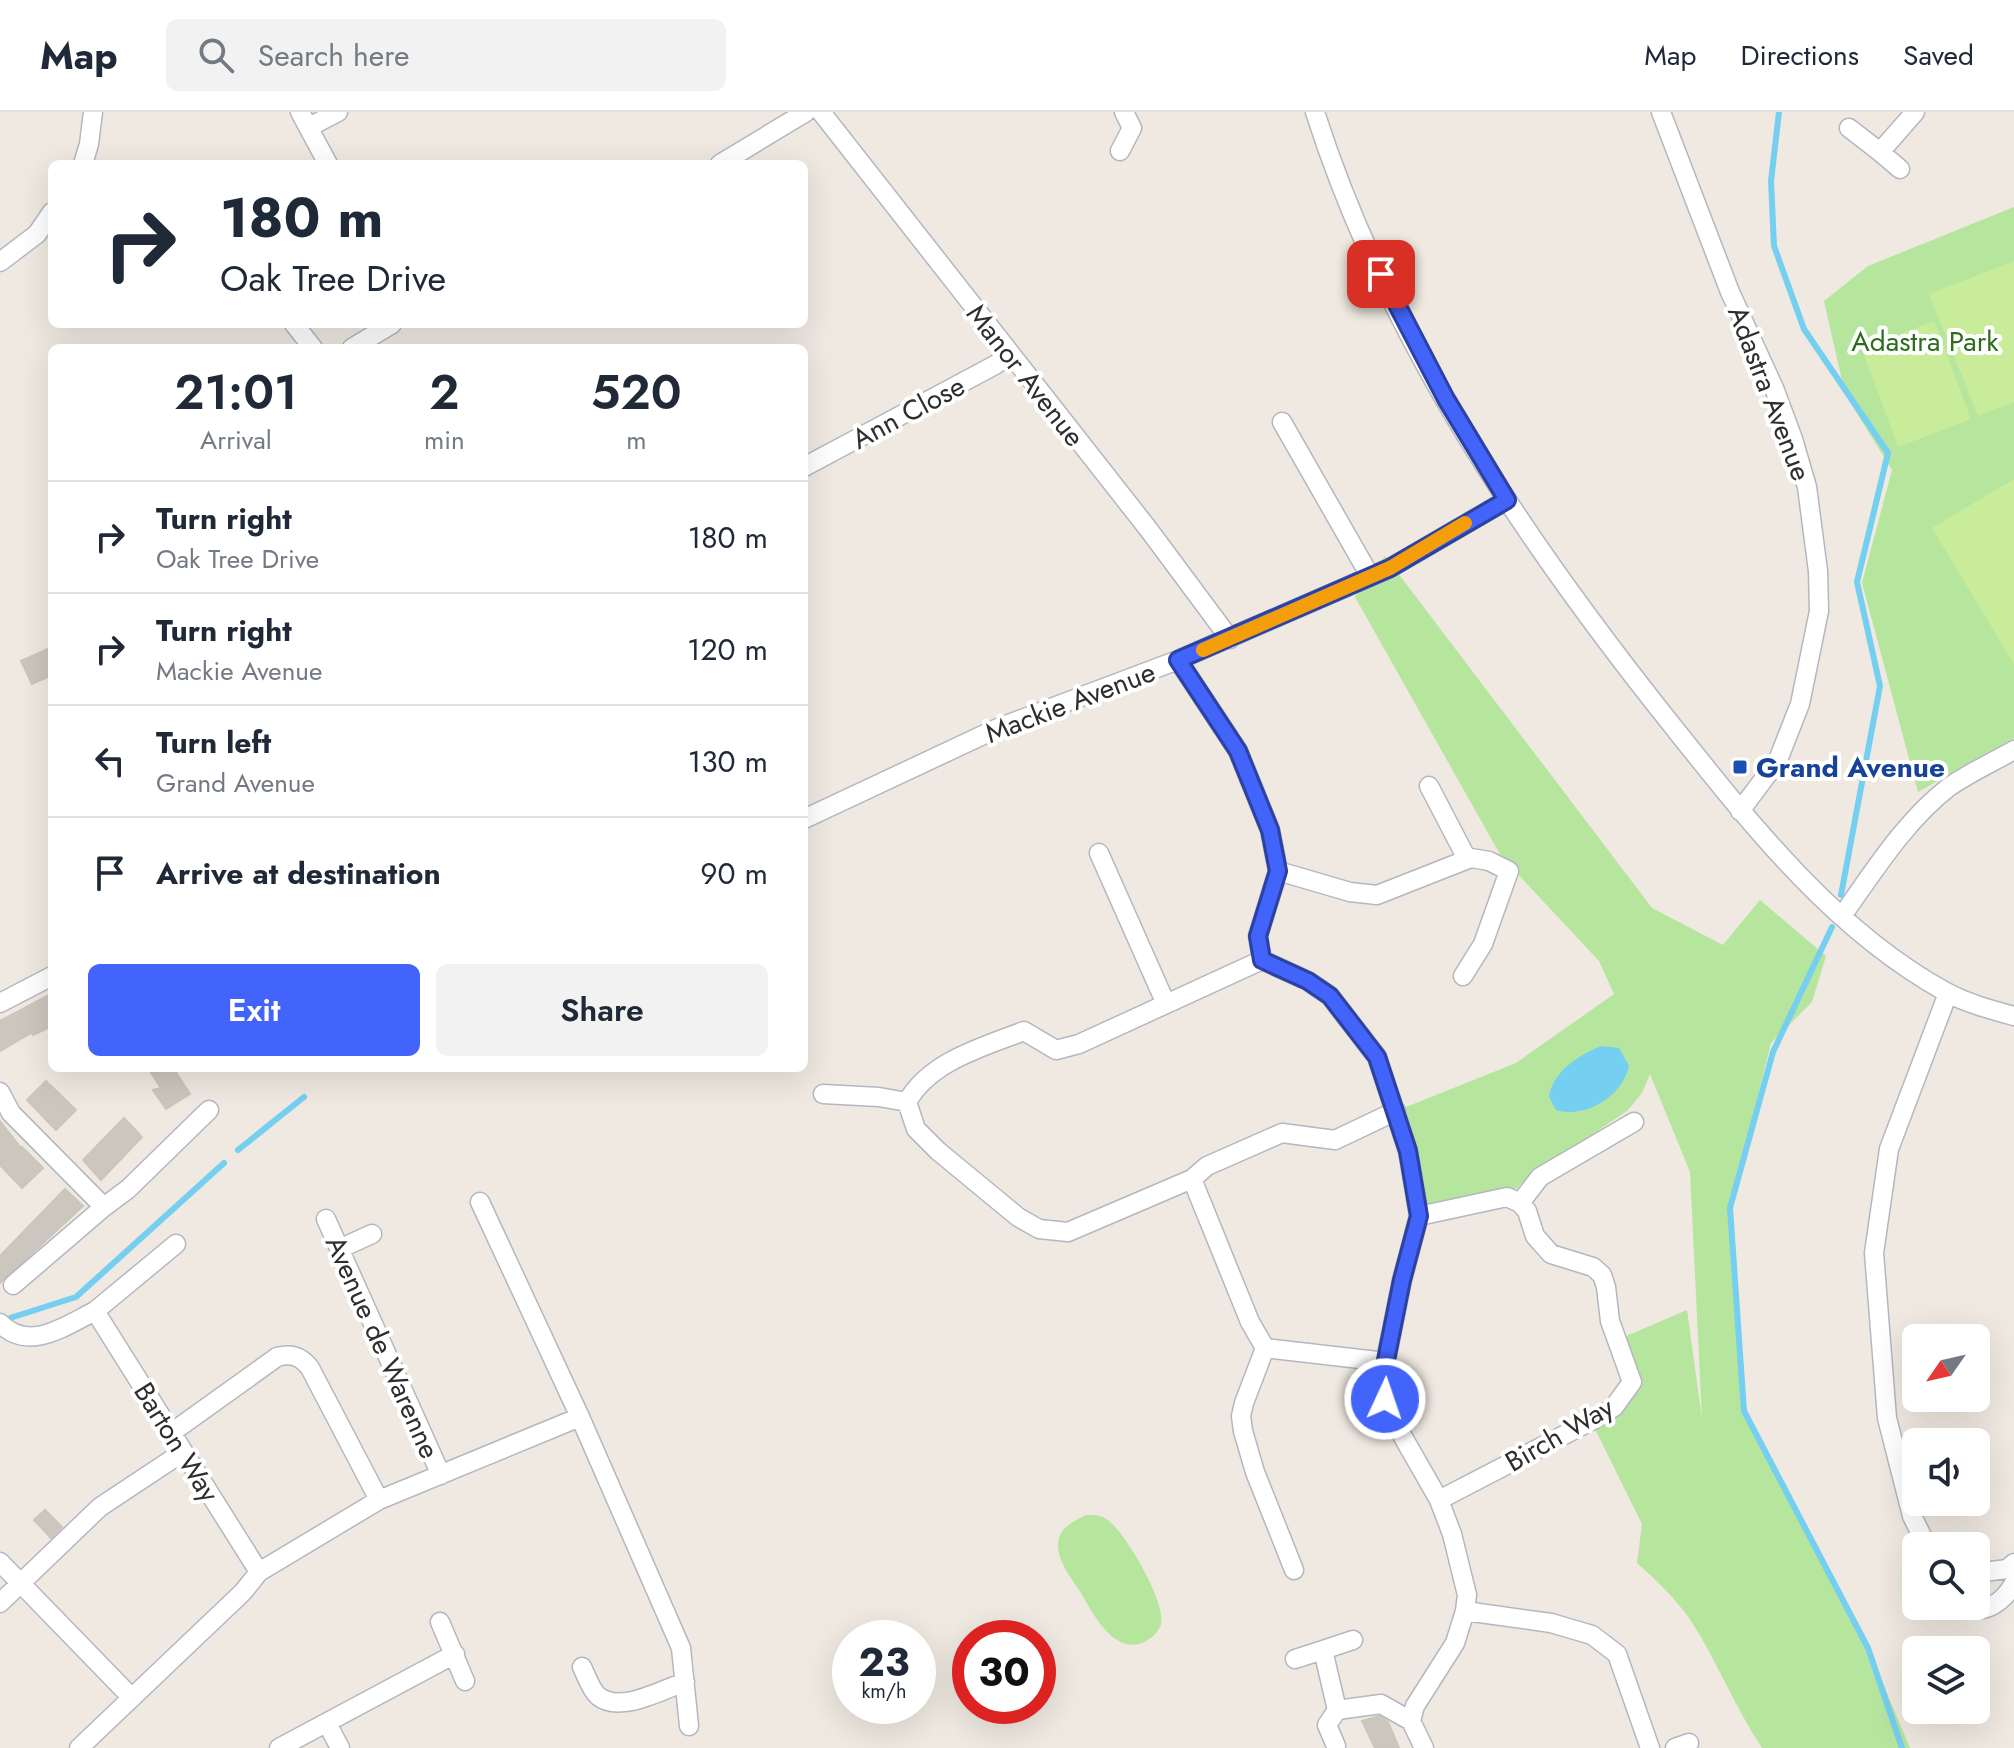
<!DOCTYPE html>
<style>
body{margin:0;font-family:Jost,sans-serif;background:#f2f2f3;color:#1f2937;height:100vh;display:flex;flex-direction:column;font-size:30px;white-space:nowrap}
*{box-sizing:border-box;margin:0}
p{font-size:26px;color:#747a83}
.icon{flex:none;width:44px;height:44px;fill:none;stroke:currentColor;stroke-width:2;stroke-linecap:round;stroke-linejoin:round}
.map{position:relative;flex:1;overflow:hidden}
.side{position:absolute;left:48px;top:232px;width:760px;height:728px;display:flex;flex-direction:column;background:#fff;border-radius:12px;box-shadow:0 8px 32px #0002}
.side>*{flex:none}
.guide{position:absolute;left:48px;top:48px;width:760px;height:168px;border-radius:12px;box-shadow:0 8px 32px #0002;background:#fff;color:#1f2937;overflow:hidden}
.needle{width:52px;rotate:236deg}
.buttons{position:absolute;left:1902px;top:1212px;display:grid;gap:16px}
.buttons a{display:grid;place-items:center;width:88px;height:88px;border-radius:12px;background:#fff;box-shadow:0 8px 32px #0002;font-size:40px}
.speed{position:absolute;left:832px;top:1508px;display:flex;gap:16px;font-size:40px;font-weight:700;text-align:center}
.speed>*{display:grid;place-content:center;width:104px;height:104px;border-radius:50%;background:#fff;box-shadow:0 8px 32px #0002;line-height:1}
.speed small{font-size:20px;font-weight:400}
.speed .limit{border:12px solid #d22;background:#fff;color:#111}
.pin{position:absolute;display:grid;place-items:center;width:68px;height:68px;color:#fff;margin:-34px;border-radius:16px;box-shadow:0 4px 12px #0006}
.me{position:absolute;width:88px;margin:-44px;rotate:3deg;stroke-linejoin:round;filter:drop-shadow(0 0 6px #0008)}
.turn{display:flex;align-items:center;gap:28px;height:168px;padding:0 40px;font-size:36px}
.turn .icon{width:104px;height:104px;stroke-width:2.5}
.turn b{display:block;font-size:56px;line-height:68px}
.eta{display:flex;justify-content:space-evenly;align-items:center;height:136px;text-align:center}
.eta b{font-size:48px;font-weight:600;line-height:56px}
.action{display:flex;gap:16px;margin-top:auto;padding:16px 40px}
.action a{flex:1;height:92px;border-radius:12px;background:#4264fb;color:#fff;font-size:32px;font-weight:600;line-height:92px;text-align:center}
.action a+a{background:#f2f2f3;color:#1f2937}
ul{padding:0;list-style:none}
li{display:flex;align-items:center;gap:24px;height:112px;padding:0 40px;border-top:2px solid #e0e1e3}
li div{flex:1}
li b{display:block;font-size:30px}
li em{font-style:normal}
header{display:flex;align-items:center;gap:48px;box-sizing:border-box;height:112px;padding:0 40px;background:#fff;border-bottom:2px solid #e0e1e3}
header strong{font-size:38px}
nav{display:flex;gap:44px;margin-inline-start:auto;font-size:28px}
.search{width:560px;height:72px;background:#f2f2f3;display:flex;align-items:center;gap:20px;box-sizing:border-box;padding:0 28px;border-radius:12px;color:#747a83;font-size:30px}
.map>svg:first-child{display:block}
.green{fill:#b6e59e}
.pitch{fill:#c9ec9a}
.water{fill:#75cff0}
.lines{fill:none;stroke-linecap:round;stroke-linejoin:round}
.stream{stroke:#75cff0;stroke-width:6}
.building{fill:#cbc7bf;stroke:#cbc5ba;stroke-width:2}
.minor-casing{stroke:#b4b7c1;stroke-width:21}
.minor{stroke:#fff;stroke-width:18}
.route-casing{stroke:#2b41a3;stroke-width:20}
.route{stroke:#4264fb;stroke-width:14}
.slow{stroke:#f59e0b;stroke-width:14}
.transit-dot{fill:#1a4fb4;stroke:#fff;stroke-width:3}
.labels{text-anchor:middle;stroke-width:8;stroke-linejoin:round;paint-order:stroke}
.park-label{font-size:28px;fill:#2c6e1b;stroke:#fff}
.street-label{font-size:28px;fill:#2e2e2e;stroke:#fff}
.transit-label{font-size:28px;font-weight:bold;fill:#164399;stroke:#fff;text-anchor:start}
</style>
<header>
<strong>Map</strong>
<div class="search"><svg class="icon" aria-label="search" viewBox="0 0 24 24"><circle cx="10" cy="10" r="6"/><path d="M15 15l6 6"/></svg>Search here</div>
<nav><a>Map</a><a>Directions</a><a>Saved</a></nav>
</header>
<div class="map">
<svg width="2014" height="1636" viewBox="0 0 2014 1636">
<rect width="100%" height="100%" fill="#efe9e1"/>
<path class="green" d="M2014,95V626L1918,680L1862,471L1892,358L1845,282L1824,189L1868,154Z
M1385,444L1652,796L1723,833L1760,788L1826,844L1812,890L1771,931L1730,1096L1744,1299L1868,1536L1910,1636H1762C1734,1594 1716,1546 1689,1506C1674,1485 1656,1468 1637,1451L1642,1412L1591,1309L1624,1283L1617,1228L1687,1198L1702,1307L1690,1060L1650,962L1642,981L1628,998L1583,1029L1544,1051L1507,1085L1419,1104L1396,999L1516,951L1614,882L1599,849L1501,744L1355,485Z
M1086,1403C1096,1403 1102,1403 1109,1409C1126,1422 1170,1496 1160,1515C1156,1523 1149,1528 1142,1531C1113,1542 1092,1500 1081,1481C1072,1467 1057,1449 1058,1431C1059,1416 1074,1409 1086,1403Z"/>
<path class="pitch" d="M2014,149V290L1978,304L1929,182Z
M1934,209L1971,307L1898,335L1862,237Z
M2014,367V552L1932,416Z"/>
<path class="water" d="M1601,934L1619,936L1629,954C1623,984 1585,1007 1556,998L1549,985C1552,960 1579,943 1601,934Z"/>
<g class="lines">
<path class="stream" d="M1779,0L1771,69L1774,134L1804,217L1888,341L1857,470L1880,574L1841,783
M1832,815L1773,940L1730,1096L1744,1299L1868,1536L1902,1636
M238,1038L304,985
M10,1206L76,1185L224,1051"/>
</g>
<path class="building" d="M52,535V563L32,572L21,549Z
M47,884L52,893V914L33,923L31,921L0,939V909Z
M148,956H173L190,982L166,997L153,978L161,976Z
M46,969L76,998L56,1018L27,988Z
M124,1006L142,1025L101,1068L83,1048Z
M0,1009L21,1036L22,1035L43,1056L22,1076L0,1053Z
M65,1077L83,1094L0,1171V1144Z
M45,1398L62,1415L51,1426L34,1408Z
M1379,1604L1388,1610L1399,1636H1375L1362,1609Z"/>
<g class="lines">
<g class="minor-casing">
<path id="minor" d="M300,0L328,52
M821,0L1149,418L1230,527
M1315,0C1387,226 1525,429 1671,612C1750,711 1833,818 1946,880C1966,891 1992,898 2014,904
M1661,0L1730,180L1774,276L1793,327L1807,375L1818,459L1819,499L1800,592L1778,648L1740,699
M309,15L338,0
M1849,16L1880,40L1915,0
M1120,39L1132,16L1124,0
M1880,40L1900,57
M83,52L89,32L93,0
M720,52L806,0
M0,150L37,122L52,100
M294,212L313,236
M352,236L392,212
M1282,310L1370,464
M804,355L995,253L1010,242
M1178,548L1238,639L1270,718L1278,759L1258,824L1262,848L1308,869L1330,884L1377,945L1408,1039L1419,1104L1402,1168L1382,1268L1385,1287L1403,1325L1439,1388L1452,1422L1467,1483L1465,1499L1455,1531L1415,1594L1411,1609L1424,1636
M1429,674L1467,747
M804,707L998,616L1178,548L1390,456L1507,388
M1099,741L1166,892
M1278,759L1350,780L1377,783L1471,746L1489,749L1509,759L1483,832L1463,864
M1842,804C1874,759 1905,709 1949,675C1969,661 1993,650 2014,638
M0,891L52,864
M0,980L11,1001L104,1095L128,1077L209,998
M823,982L879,985L907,990
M1192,1067L1068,1120L1039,1117L1018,1105L938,1039L916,1017L907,990C930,949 983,935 1024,919L1056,938L1079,932L1262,848
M480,1090L580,1305L681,1536L689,1614
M1520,1091L1540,1065L1634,1010
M1419,1104L1507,1085L1520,1091L1527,1099L1535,1124L1551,1142L1593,1155L1602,1163L1606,1175L1610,1209L1632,1270L1614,1295L1591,1309L1439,1388
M326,1107L441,1363
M339,1137L372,1122
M13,1173L104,1095
M95,1199L176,1132
M0,1211C28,1241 65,1214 95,1199L259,1460
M1265,1236L1244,1291L1241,1304L1243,1319L1255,1360L1294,1458
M1386,1250L1265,1236L1250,1210L1192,1067L1207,1054L1282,1021L1335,1028L1396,999
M171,1321L277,1245C291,1241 301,1244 310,1256L379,1388
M1927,1434L1912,1404L1887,1306L1874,1141L1889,1037L1948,881
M0,1450L132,1586
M1976,1461L2007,1457L2014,1451
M0,1491L100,1395L183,1340
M1964,1494C1985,1504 2004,1489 2014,1471
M1465,1499L1551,1511L1592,1523L1617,1542L1650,1636
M440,1510L465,1569
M1323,1538L1353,1528
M1295,1547L1323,1538L1337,1598L1381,1592L1411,1609
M582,1555C586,1563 591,1578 598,1584C620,1602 661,1578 685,1570
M327,1611L340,1636
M1336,1634L1327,1613L1337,1598
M79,1636L243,1480L259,1460L379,1388L580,1305
M279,1636L455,1542
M1675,1636L1689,1631"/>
</g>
<use href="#minor" class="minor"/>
</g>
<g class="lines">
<g class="route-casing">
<path id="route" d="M1381,162L1446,287L1507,388L1390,456L1178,548L1238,639L1270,718L1278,759L1258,824L1262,848L1308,869L1330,884L1377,945L1408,1039L1419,1104L1402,1168L1382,1268L1385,1287"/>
</g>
<use href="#route" class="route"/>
<path class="slow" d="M1203,538L1390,456L1465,411"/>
</g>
<rect class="transit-dot" x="1732" y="647" width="16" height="16" rx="4"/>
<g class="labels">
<g class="park-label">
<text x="1925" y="239">Adastra Park</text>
</g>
<g class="street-label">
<text transform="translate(1026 263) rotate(52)" y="10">Manor Avenue</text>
<text transform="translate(1770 281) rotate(69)" y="10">Adastra Avenue</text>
<text transform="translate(908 300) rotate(-28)" y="10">Ann Close</text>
<text transform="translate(1070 590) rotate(-21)" y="10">Mackie Avenue</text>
<text transform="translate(383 1235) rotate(66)" y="10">Avenue de Warenne</text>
<text transform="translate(1559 1322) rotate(-30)" y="10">Birch Way</text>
<text transform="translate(177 1330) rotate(58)" y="10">Barton Way</text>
</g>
<g class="transit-label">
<text x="1756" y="665">Grand Avenue</text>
</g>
</g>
</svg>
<div class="buttons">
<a><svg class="needle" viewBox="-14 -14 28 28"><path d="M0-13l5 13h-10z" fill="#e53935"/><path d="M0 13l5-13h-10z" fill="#747a83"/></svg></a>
<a><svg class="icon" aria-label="sound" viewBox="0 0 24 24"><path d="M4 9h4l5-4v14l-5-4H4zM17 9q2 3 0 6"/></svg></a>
<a><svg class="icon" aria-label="search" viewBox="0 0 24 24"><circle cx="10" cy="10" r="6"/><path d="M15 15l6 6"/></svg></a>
<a><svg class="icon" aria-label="layers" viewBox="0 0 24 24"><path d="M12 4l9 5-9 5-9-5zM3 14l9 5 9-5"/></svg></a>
</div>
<div class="speed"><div>23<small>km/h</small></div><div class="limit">30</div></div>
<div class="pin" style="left:1381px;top:162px;background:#d93025"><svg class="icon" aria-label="arrive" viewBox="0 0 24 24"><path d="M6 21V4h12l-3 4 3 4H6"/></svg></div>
<svg class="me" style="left:1385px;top:1287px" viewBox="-20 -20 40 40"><circle r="17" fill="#4264fb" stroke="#fff" stroke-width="3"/><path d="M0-11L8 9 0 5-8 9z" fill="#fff"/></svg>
<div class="guide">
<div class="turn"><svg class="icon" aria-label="right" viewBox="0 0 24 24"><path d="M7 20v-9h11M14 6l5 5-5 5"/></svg><div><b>180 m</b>Oak Tree Drive</div></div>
</div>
<section class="side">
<div class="eta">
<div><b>21:01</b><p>Arrival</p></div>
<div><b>2</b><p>min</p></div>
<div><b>520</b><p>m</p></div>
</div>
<ul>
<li><svg class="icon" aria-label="right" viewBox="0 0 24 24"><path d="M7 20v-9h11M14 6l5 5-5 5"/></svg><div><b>Turn right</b><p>Oak Tree Drive</p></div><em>180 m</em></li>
<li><svg class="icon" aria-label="right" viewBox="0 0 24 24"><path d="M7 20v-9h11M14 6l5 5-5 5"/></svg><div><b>Turn right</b><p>Mackie Avenue</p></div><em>120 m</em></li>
<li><svg class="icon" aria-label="left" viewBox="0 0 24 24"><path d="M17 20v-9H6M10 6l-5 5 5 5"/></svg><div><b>Turn left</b><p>Grand Avenue</p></div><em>130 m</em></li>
<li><svg class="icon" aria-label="arrive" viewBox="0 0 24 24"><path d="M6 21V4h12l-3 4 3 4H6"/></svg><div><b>Arrive at destination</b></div><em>90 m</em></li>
</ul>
<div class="action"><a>Exit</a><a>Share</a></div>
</section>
</div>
